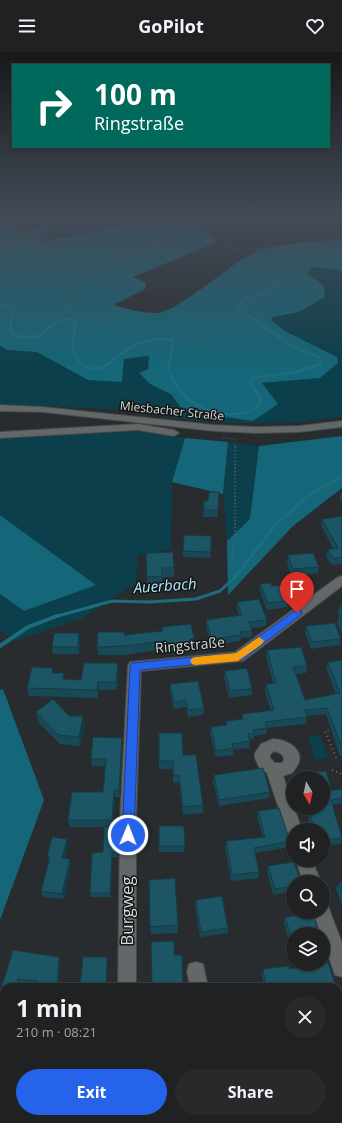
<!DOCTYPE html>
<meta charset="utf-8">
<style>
body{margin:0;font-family:"Open Sans",sans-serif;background:#27292a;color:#f1f3f6;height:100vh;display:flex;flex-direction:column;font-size:15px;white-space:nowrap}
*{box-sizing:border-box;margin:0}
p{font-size:13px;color:#a1a3a5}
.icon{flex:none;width:22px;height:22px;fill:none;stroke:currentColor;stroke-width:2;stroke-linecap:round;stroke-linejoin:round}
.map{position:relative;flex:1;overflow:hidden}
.drawer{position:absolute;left:0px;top:931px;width:342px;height:140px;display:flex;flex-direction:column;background:#1f2122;border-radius:12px 12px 0 0;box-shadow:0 1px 3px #0004,0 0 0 1px #3c3e40}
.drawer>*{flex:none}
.banner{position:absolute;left:12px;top:12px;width:318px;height:84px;border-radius:0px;box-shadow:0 1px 3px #0004,0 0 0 1px #3c3e40;background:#00695c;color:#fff;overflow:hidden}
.needle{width:26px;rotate:171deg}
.tools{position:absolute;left:286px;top:719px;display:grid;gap:8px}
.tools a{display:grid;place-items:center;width:44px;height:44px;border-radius:50%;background:#1f2122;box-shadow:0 1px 3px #0004,0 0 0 1px #3c3e40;font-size:20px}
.pin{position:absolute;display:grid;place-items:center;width:34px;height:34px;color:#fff;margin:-41px -17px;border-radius:50% 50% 50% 0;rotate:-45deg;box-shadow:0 0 4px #0007}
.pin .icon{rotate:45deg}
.me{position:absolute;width:44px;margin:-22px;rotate:1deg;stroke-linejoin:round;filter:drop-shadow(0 0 3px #0008)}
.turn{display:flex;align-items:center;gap:14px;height:84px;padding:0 16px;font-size:18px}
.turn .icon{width:52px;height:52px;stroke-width:2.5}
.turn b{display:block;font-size:28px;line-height:34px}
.round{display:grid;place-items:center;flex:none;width:42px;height:42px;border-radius:21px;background:#27292a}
.headline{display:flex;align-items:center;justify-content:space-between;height:68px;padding:0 16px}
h1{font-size:24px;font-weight:700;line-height:30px}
.cta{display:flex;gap:8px;margin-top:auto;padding:8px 16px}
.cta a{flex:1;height:46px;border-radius:24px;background:#2563eb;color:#fff;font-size:16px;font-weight:700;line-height:46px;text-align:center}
.cta a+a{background:#27292a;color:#f1f3f6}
header{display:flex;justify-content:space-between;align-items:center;height:52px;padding:0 16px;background:#1f2122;font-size:18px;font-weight:700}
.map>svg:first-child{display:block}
.green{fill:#0b3f4b}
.forest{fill:#146678}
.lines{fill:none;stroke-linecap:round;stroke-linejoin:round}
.stream-far3{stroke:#1e6d7f;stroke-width:2}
.stream-far2{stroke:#1e6d7f;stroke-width:2.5}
.stream-far1{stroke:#1e6d7f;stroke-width:3}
.stream{stroke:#1e6d7f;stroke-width:4}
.street-casing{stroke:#454849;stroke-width:2}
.secondary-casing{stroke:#454849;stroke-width:2}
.path-far3{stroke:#5f6263;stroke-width:1;stroke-dasharray:0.5 1.5;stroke-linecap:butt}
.path-far2{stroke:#5f6263;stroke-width:1.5;stroke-dasharray:0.5 2;stroke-linecap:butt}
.path-far1{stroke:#5f6263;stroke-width:2;stroke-dasharray:1 2.5;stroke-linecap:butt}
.path{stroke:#5f6263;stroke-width:2.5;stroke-dasharray:1 3.5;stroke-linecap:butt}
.street{fill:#636768;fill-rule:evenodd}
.secondary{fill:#636768;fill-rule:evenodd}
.wall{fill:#184956}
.shaded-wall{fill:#143c46}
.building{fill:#1c5564;stroke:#143c46}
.route{fill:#2563eb;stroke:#184099}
.slow{fill:#f59e0b}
.labels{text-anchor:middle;stroke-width:3;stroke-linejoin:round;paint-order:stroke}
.far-street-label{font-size:12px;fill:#d8dbdb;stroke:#131515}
.street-label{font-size:14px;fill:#d8dbdb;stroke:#131515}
.water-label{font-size:15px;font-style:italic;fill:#aeeafb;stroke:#131515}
.near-street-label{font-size:17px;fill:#d8dbdb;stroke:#131515}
</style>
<header><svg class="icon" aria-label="menu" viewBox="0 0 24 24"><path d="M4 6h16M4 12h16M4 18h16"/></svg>GoPilot<svg class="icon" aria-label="heart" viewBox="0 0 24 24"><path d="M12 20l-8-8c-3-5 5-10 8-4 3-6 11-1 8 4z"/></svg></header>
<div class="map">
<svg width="342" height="1071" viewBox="0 0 342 1071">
<rect width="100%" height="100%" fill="#292c2e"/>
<path class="green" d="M52,165H148L57,190H41L39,183L50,178L55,167L51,166Z
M313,215L342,219V365L292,371H227L174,366L132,358L0,352V294L7,298L37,300L88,328L124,307L150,304L148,317L139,322L150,332L172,343L180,355L210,363L253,369L261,331L320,326L285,279L271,268L273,265L299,260L324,234L307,221Z
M117,380H145L185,386L172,430L171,497L138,503L136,531L83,566L14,589L0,579V542L24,559L96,533L0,463V387Z
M228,390L259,394L250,467L227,489L223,442Z
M320,683L328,706L315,708L308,684Z"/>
<path class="forest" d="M0,165H24L11,180L30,181L51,166L55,167L50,178L39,183L41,190H57L148,165H186L191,167L217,190L133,225L146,231L145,237L113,253C124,256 143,261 155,261C176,262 229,213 251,202C276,190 315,190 342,188V219L313,215L307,221L324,234L325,245L299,260L273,265L271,268L285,279L337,305L338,311L320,326L262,331L278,352L253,369L210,363L180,355L172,343L150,332L139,321L148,317L149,304L124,307L122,330L88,328L37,300L7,298L0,294V174L4,173L3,169L0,168Z
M342,384V436L293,474L228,543L227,489L250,467L259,394Z
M185,386L228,390L223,442L172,430Z
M0,463L96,533L24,559L0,542Z
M3,637L44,748L0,868V638Z
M338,1023L342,1025V1071H292L296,1067H338Z"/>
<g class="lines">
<path class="stream-far3" d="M194,168L207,165
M0,196L23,194L106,180L121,179L154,170L189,169
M0,253L12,256L14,262L12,266
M252,266L240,257L239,251L246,246L278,236V233L268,224L286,218L321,212L342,204"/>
<path class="stream-far2" d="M13,265L10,272L11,278L13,282L20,285H34L42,282L56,270L66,267L73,268L76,271C75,279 72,287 73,295C74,311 88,321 103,315C109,313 113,307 118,304C133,292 153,284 172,288L173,294L168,316C171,326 178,338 186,345C206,362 241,371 261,351L259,344L250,331L254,326L296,320L320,312V306L290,293L251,265"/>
<path class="stream-far1" d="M54,565L112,549L149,550L196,547L220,539L235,525L276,472L312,441L342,425"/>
<path class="stream" d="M0,594L28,575L57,564"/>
<g class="street-casing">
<path id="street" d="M138,372L174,378L179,381L174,384L138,378L0,386V380Z
M342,524V534L243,609L141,619L136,767V935H118L120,767L128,614L130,610L235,600L338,525Z
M273,687C284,687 303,695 299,710C298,714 295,717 292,721L283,724L302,778H293V785L288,783L286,778L267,721L259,715L255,706V701L261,692ZM274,699C279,700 284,702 284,708L282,711H275L270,706V703Z
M296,808H312L321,830H303Z
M323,852L328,854L342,891V925L335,923L323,888V882H321L313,860H323Z
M196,910L203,912L208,935H190L187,919L189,912Z
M342,960V980L338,981V961Z
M115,1067H137V1071H115Z
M207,1067H229V1069L230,1067H253L251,1071H208Z"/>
</g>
<g class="secondary-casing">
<path id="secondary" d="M0,353L43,355L214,373L256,375L299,374L342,369V375L299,380L256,381L214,379L43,360L0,359Z"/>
</g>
<path class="path-far3" d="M184,165C204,177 219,194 243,199L342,187
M252,209L260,201L256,199
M87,266L73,261L67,252C80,224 103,209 132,201C140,198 148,197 155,194C162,191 166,184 173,181C181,178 188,177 194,170"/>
<path class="path-far2" d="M84,265L115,274L174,278L185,281L189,285L202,289L204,293
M223,386L234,387
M235,387V396"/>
<path class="path-far1" d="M231,511L235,484V395"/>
<path class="path" d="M333,677L325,679L336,706
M332,718L342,722"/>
<use href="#street" class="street"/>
<use href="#secondary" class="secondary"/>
</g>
<path class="wall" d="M341,440H342V451L340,447Z
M204,449L218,458V465H203Z
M342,464V512L331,513L326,504L328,497H333L321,473L322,467Z
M211,484L210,506L183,505V499Z
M146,501L174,516V525L162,526L163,534H147Z
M288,503L319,515L318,521L291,524L287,510Z
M260,532L272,534L288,549L287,555L267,558L260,539Z
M237,550L267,568L266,574L252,576V585L241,586L240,589L211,593L206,574V568L239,563L237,557Z
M340,553H342V582L337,571L339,564L338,561Z
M306,574L341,587L340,593L311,597L305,580Z
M162,575L195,590V599L165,602V597L124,603H98L97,595L124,583L162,579Z
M80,587L79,602H53L52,595Z
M267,598L307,614L306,621L296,622L305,648L336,642L326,616L328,610L342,608V704H340L326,662L307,664V665L306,672L267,676L266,682L254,684L253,687L250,688L249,696L233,698V703L216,705L210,681L211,675L226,673V669L242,667V662L271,659L265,639L266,632L273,631L266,604Z
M225,619L252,637V643L229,646L224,625Z
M119,620L117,638H99L98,646L29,644L27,636L54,621L65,627L81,628Z
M170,632L204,656L203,663L188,665L186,655L174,657L170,639Z
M36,660L69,664L85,673L80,694L60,692L38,670Z
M122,693L120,745H115L113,774L118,779V805H112L111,845H91L90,841L103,800L104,775H70L68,768L103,740L105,714H92L91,707Z
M183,703L203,753V761L183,763L179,731H173V717H159V709Z
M326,719L330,732L328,738H323V726H295L296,722Z
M214,723L270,740L269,746L219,754L213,729Z
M342,737V751L332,753L342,785V787L340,792L323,794V778H311L306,756H323L326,748L325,744L327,739Z
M258,759L288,783L291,789L290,795L255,801L259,820L258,826L231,829L225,795L226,789L263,785L257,765Z
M159,774L185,794L184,800H159Z
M68,793L65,806L70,807L71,813L64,847L43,845L41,839L49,810L47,804Z
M268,814L293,830V839L273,843L267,819Z
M149,828L178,873V881L151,882Z
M339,831H342V852L336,837Z
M196,848L228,876V881L200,885L195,854Z
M285,865L293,882V896H291L284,871Z
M13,898L60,910L59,935H37V933L20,932L4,935V970L0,969V940Z
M263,917H289L336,935H264L262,922Z"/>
<path class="shaded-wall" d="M79,581L80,587L79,602L78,595Z
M118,611L119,620L117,638L116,630Z
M98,630L99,638L98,646L97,638Z
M83,664L85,673L80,694L79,685Z
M122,686V693L120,745L119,738Z
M114,738L115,745L113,775L112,768Z
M118,774V805L117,800Z
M67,787L68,793L63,812L62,806Z
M112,800V805L111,845L110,841Z
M70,807L71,813L64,847L62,842Z
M59,905L60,910L59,935H57Z
M107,905L108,910L107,935H106Z
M18,927L20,932L19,935H16Z
M0,1056L2,1058L0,1063Z
M203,1067H207L206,1069L203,1071H196Z"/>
<path class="building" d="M209,440H219L218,458H204V449H208Z
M342,464V505L333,507L328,497L338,496L322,467Z
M184,483L211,484V500L183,499Z
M173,500L174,516H162V524L147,525L146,501Z
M313,501L319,515L293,517L288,503Z
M271,531L272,534L281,533L288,549L268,551L260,532Z
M259,547L267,568L249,570L252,579L240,580L241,583L212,587L206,568L242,563L237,550Z
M340,553H342V558Z
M339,562H342V568Z
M335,571L341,587L312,590L306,574Z
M191,572L195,590L165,593L164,589L124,594L97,595L98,580H124V583L163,579L162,575Z
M54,581H79L78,595H52Z
M301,595L307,614L293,615L305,648L340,641L328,610L342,608V696L327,656L305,658L307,665L265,670L267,676L253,678L254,681L248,682L250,689L232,692L233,696L216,699L211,675L227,673L226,669L243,667L242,662L274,658L266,632L276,631L267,598Z
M84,611H118L116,630H98L97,638L27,636L32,615L53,616L52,621H64L63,627L81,628Z
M247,616L252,637L230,639L225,619Z
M198,629L204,656L188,658L186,648L174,650L170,632Z
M53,647L69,664H83L79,685L58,683L36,660Z
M159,681H182L183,703H196L203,753L183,755L179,723H173V709H159Z
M93,685L122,686L119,738H114L112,768H68L72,740H103L106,707H91Z
M263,716L270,740L219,748L214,723Z
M326,719L330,732L323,733V726H298L296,722Z
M342,737V746L331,748L342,786L323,788V778H315L308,756H323V748L329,747L327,739Z
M279,756L288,783L290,782L291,789L254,796L259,820L232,823L226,789L265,785L258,759Z
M104,774H118L117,800H112L110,841H90L92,801L103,800Z
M159,774H184L185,794H159Z
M52,785L67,787L62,806L70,807L62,842L41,839L50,805L47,804Z
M294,810L301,830H293V834L275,837L268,814Z
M175,826L178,873L150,875L149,828Z
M339,831H342V840Z
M222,844L228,876L201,880L196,848Z
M313,861L319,882H293V891L285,865Z
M174,889V903H182L183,935H152L151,890Z
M13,898L59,905L57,935H37L38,929L18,927L16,935H4V966L0,965V940Z
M83,905H107L106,935H80Z
M328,910L336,935H266L263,917L289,914V917L315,912H323V911Z
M20,1067H98V1071H20Z
M148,1067H203L196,1071H150Z"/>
<linearGradient id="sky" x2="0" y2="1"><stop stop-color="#171819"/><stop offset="0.52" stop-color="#434b57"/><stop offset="1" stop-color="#434b57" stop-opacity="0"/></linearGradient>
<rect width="342" height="315" fill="url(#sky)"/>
<path class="route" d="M297,557L301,558L302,561L301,563L242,608L140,618L134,783L132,787L128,788L124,787L122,783L130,614L132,611L236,601Z"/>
<path class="slow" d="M259,585L262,587L264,589L262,592L238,609L195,613L192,612L190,609L192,606L195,605L236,601Z"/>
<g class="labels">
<g class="far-street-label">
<text transform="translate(172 359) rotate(6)" y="4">Miesbacher Straße</text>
</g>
<g class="street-label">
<text transform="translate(190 593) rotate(-5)" y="5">Ringstraße</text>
</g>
<g class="water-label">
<text transform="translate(165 534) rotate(-4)" y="5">Auerbach</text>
</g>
<g class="near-street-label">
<text transform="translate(127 859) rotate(-90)" y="6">Burgweg</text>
</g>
</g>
</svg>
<div class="tools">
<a><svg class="needle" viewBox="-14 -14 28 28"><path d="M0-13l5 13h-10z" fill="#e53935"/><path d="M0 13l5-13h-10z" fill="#a1a3a5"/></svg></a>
<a><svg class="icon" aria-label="sound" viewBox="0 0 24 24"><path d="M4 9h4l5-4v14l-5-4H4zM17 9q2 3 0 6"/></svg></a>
<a><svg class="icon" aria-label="search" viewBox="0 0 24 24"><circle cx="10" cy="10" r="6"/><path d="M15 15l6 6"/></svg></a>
<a><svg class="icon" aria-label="layers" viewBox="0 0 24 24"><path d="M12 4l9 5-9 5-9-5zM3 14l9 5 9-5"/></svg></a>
</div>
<div class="pin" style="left:297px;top:561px;background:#d93025"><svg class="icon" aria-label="arrive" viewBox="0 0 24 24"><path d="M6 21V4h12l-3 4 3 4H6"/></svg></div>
<svg class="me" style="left:128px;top:783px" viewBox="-20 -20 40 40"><circle r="17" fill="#2563eb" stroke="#fff" stroke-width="3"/><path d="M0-11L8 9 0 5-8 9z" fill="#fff"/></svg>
<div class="banner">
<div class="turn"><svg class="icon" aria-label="right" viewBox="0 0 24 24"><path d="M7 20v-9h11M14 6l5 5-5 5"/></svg><div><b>100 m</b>Ringstraße</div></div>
</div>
<section class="drawer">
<div class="headline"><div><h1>1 min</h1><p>210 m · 08:21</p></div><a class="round"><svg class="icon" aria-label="close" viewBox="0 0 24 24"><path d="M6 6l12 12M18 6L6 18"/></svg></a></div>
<div class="cta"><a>Exit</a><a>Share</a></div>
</section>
</div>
